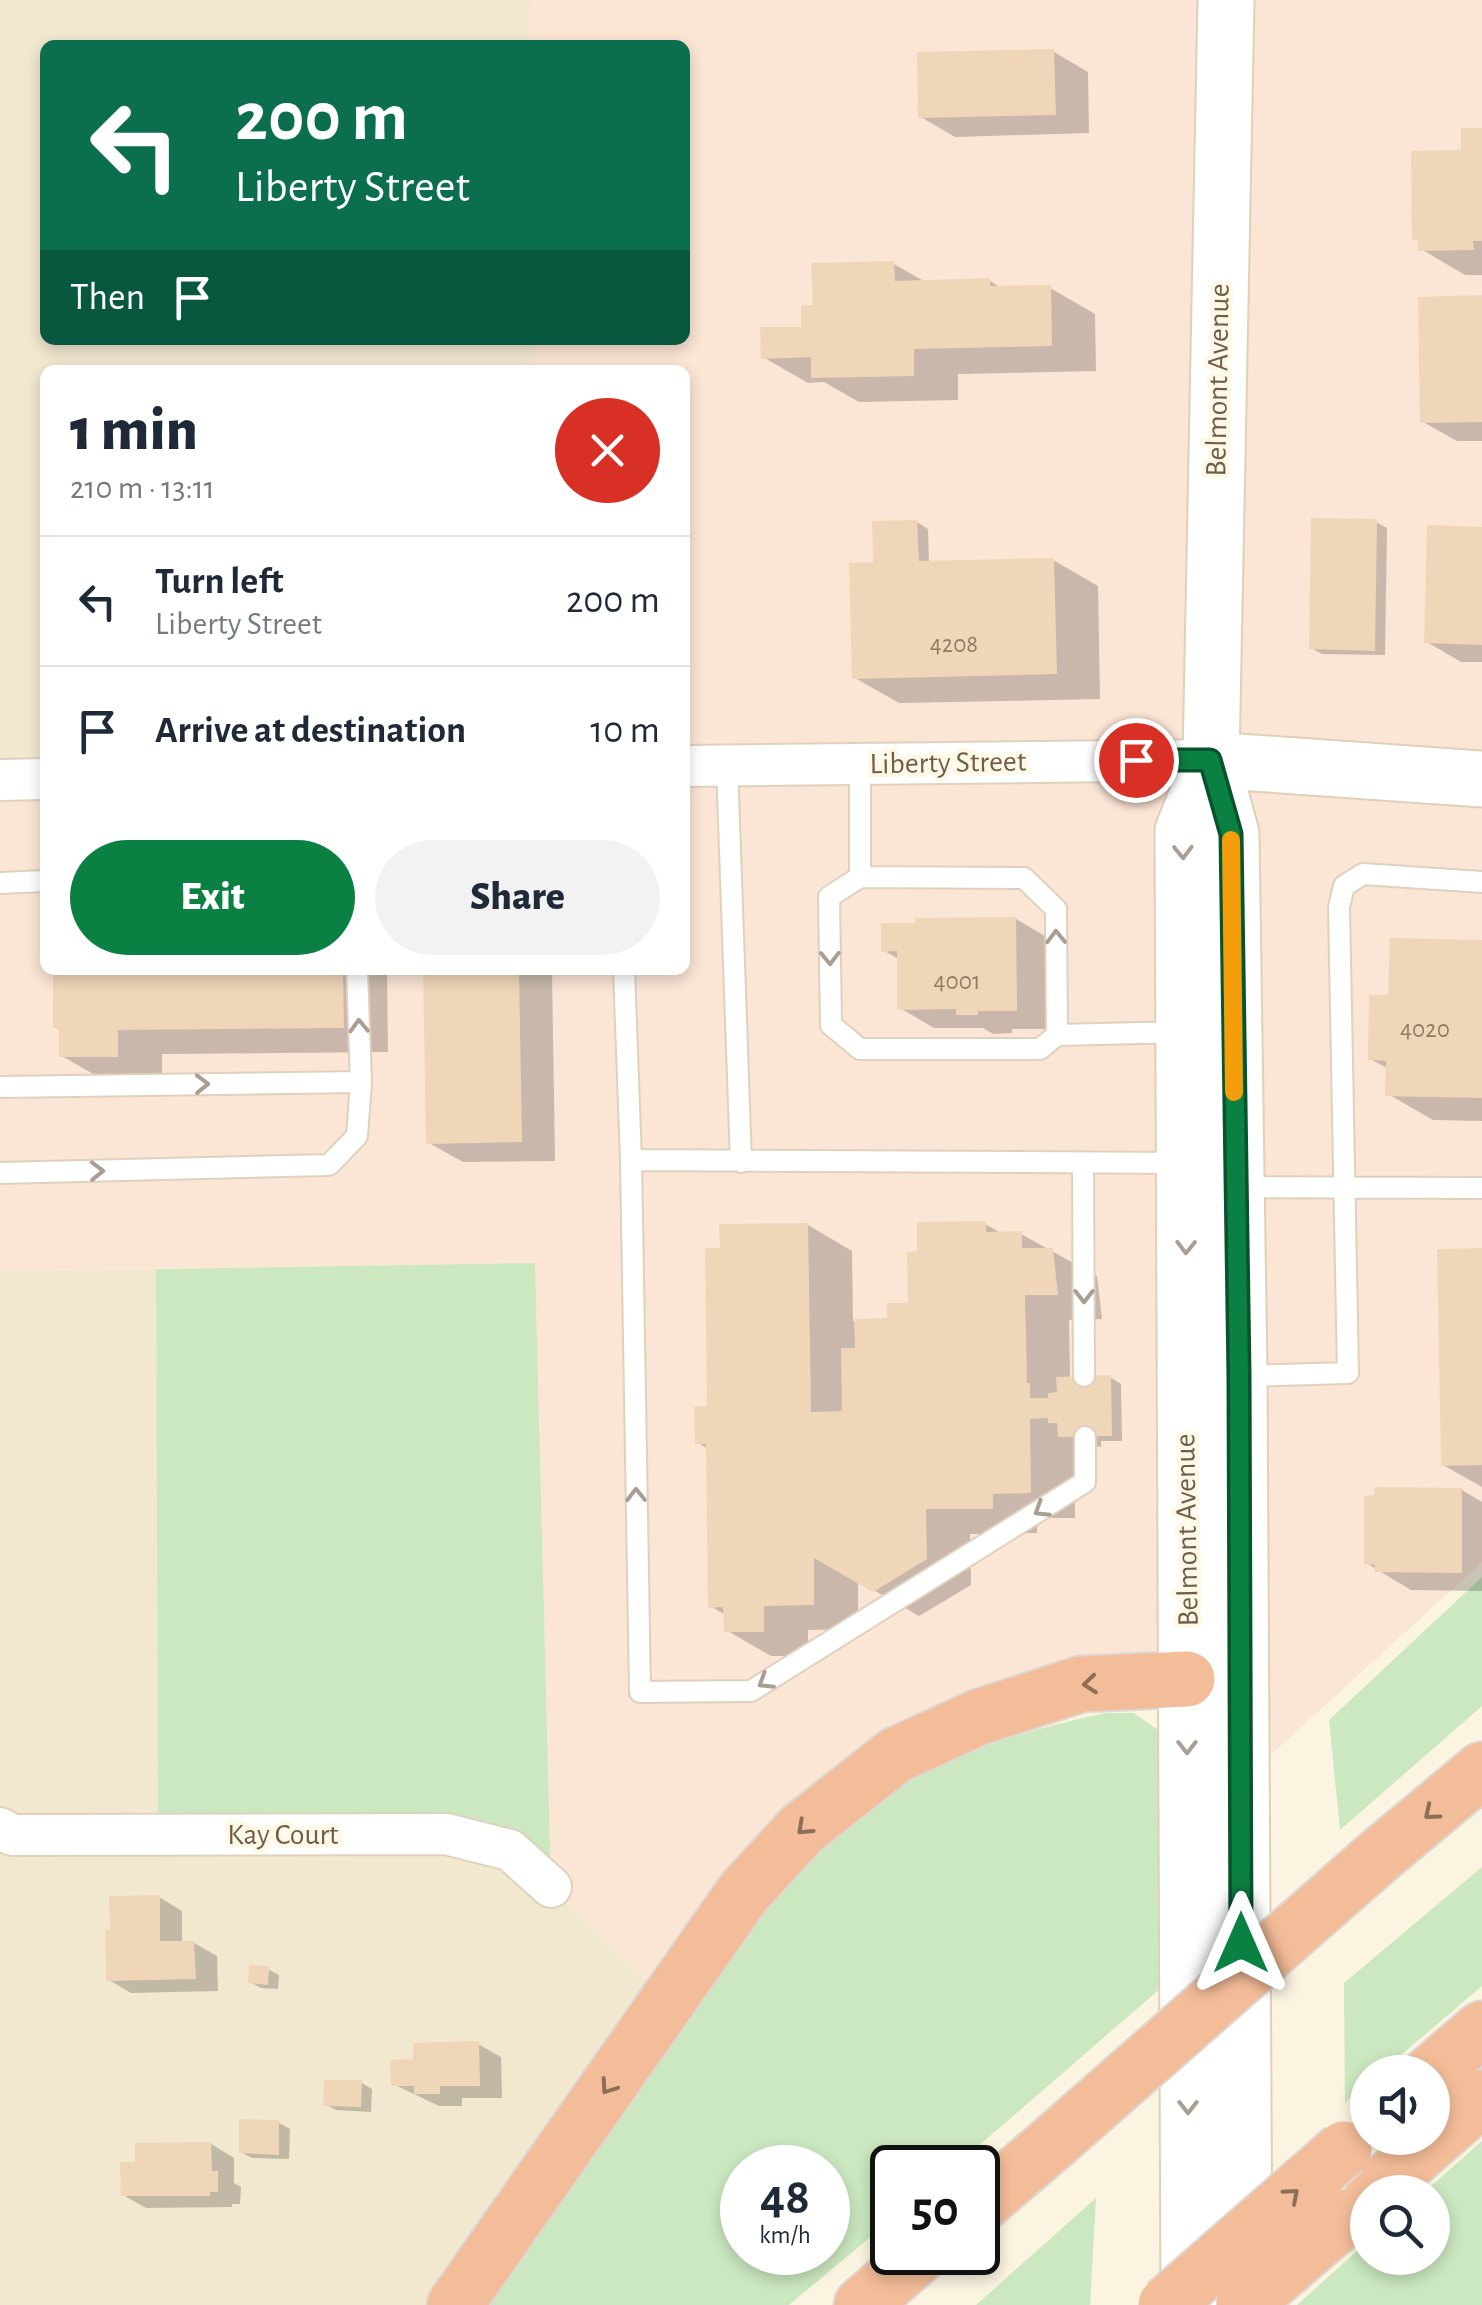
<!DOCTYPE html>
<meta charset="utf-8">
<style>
body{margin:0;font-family:"Alegreya Sans",sans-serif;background:#f2f2f3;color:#1f2937;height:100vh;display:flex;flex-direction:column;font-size:38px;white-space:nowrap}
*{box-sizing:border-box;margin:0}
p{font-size:32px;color:#747a83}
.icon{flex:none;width:55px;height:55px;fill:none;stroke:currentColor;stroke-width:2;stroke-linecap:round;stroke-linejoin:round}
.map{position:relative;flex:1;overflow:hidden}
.details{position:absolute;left:40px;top:365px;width:650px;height:610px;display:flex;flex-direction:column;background:#fff;border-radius:15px;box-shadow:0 5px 15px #0003}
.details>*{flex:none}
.banner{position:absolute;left:40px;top:40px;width:650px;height:305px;border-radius:15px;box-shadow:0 5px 15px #0003;background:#0b6e4f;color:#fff;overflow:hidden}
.buttons{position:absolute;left:1350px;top:2055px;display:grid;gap:20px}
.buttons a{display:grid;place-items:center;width:100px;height:100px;border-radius:50%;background:#fff;box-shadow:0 5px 15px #0003;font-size:50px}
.speed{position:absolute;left:720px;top:2145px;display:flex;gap:20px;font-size:50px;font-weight:700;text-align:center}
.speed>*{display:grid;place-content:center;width:130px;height:130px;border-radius:50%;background:#fff;box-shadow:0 5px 15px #0003;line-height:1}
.speed small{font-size:25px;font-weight:400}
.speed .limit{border:5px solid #111;border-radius:15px;background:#fff;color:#111}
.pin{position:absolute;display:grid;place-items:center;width:85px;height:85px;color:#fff;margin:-42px;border:5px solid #fff;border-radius:50%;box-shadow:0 2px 10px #0007}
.me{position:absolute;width:110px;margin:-55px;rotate:0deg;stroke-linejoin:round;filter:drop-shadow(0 0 8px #0008)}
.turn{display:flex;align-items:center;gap:35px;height:210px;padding:0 30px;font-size:45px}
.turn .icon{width:130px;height:130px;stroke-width:2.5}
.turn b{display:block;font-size:70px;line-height:85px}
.then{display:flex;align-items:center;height:95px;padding:0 30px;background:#0003;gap:20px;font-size:38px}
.round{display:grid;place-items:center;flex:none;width:105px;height:105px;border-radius:52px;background:#f2f2f3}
.summary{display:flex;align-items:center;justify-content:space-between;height:170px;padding:0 30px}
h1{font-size:60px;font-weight:800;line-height:75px}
.cta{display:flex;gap:20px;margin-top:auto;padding:20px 30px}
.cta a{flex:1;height:115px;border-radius:60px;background:#0b8043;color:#fff;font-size:40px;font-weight:800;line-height:115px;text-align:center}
.cta a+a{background:#f2f2f3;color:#1f2937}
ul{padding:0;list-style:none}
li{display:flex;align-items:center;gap:30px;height:130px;padding:0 30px;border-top:2px solid #e0e1e3}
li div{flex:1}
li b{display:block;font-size:38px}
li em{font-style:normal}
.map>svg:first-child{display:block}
.residential{fill:#f2e7cf}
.commercial{fill:#fbe5d5}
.green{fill:#cbe8c0;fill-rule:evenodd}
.shadow{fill:#0003}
.building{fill:#f0d6b9}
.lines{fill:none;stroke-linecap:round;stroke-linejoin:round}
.lane-casing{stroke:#dfd1bd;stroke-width:24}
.street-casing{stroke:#dfd1bd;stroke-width:44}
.secondary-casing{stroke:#e1d0b8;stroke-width:59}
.highway-casing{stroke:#ddd8d3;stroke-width:59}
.lane{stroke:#fff;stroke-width:20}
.street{stroke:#fff;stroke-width:40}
.secondary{stroke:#fff;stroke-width:55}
.highway{stroke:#f4bd99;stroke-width:55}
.highway-bridge-casing{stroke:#ddd8d3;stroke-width:59;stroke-linecap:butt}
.highway-bridge{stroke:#f4bd99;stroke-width:55}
.oneway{stroke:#aa9d92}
.oneway2{stroke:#8b6f59}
.route-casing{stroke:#07532c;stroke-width:25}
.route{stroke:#0b8043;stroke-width:18}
.slow{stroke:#f59e0b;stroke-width:18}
.labels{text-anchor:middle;stroke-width:9;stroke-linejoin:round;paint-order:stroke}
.number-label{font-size:25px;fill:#917a65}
.street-label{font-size:30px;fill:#715c49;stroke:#fef8e6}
</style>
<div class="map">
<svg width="1482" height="2305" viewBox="0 0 1482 2305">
<rect width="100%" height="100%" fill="#fbf4e1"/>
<path class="residential" d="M0,0H529L530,45H45V340H534V370H45V779L0,780Z
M156,1269L158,1834H446L551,1887L668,2001L455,2305H0V1270Z"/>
<path class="commercial" d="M529,0H1482V1562L1240,1783L1187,1679L896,1755L668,2001L551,1887L535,1264L0,1270V780L45,779V970H685V370H534V340H685V45H530Z"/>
<path class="green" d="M535,1263L551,1887L510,1850L158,1834L156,1269Z
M1482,1577V1706L1340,1830L1329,1720Z
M1105,1713H1134L1159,1731L1161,1988L954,2167L892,2168V2219L789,2305H485L753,1926C787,1883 824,1837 869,1804C937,1755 1024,1731 1105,1713ZM742,2168H828V2252H742Z
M1482,1867V1986L1381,2072H1368L1367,2084L1345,2103L1344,1983Z
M1482,2141V2305H1297L1367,2242L1368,2258H1432V2192H1424Z
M1096,2198L1090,2305H976Z"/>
<path class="shadow" d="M1054,52L1088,72L1089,133L955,137L921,117Z
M1482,130V275H1465L1421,249L1420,242L1415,239L1464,152Z
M894,264L927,283L990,281L1003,289L1050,288L1095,314L1096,371L958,374V400L859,402L824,382L808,383L763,357L804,329L815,307Z
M1482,298V441H1457L1423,422Z
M917,522L928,529L929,563L1053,560L1098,586L1100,699L899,703L855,678L876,565Z
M1376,522L1387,528L1385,655L1322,654L1311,648Z
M1482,530V662H1461L1427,642Z
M1016,919L1050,939L1051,1029H1012V1033L993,1034L983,1028H934L900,1008V960L883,950Z
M1482,942V1121L1433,1120L1388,1094L1389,1069L1370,1059L1391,998Z
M55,970H387L388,1052L162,1054V1081L107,1082L62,1056V1031L55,1027Z
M426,970L552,972L555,1161L463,1162L429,1143Z
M985,1224L1003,1234H1021L1097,1276L1102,1319L1069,1320L1070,1379L1110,1377L1121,1384L1122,1441H1101V1447L1074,1443L1075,1518H1037V1533L970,1534L971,1585L919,1616L858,1581V1629L808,1630V1656H771L726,1630V1615L710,1606L708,1449L697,1442L710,1409L722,1250L808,1225L852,1251L853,1321L889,1320L910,1306L920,1254Z
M1482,1251V1487L1443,1465Z
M1462,1490L1482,1502V1591L1411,1590L1366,1563Z
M159,1897L182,1911V1943H194L217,1956L218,1991L131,1993L109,1980Z
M268,1969L279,1975L278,1989L261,1988L250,1982Z
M478,2044L501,2057L502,2098H462V2106H439L393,2084L415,2062Z
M362,2083L372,2089L371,2112L336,2110L325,2104Z
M279,2123L290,2129L289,2159L252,2158L241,2152Z
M211,2144L234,2158V2183L241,2187L240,2204H232V2207L146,2208L123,2195L138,2164Z"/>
<path class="building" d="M1054,49L1056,115L918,118L917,52Z
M1461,128H1482V241H1473L1474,250L1418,251V240H1412L1411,151L1461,150Z
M894,261L895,281L990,278V286L1051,285L1052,346L914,349V376L811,378V357L761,359L760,327H801V305H813L811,263Z
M1482,295V422L1420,423L1418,297Z
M1311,518L1377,519L1375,651L1309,649Z
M917,520L919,561L1054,558L1057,674L852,679L849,563L873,562L872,521Z
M1427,525L1482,527V645L1424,643Z
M1016,917L1017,1011H978V1015H956V1009L897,1010V951L881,952V923H915V918Z
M1390,938L1482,940V1098L1385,1096L1386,1061L1368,1060L1369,995H1388Z
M53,970H343L344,1028L118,1030V1057H59V1028H53Z
M423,970H519L522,1142L426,1144Z
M986,1221V1232L1022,1231V1248H1053L1058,1295H1025L1027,1383H1030V1398H1048V1393L1057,1392L1056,1377L1111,1375L1112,1436L1058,1437L1057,1423H1048V1418L1030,1419L1031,1493L993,1494V1509H926L927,1559L873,1592L814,1558V1605L764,1606V1632H724L723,1607L708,1608L706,1444H695L694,1407L707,1406L705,1248H720L719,1224L808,1223L811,1412L842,1411L841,1348H855L854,1319L887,1318V1303H908L907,1252L917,1251V1222Z
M1482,1248V1465L1441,1466L1437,1249Z
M1375,1487L1462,1488V1573L1374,1572L1375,1565L1364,1564V1496L1374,1495Z
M160,1895V1941H194L196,1979L106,1981L105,1930L110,1929L109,1896Z
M249,1965L269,1966L268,1985L248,1983Z
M479,2041L480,2086H440V2094H414V2086H391L390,2060L413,2059V2043Z
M324,2080H362L361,2107L323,2106Z
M239,2119L279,2120V2155L239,2153Z
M211,2142L212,2171H218V2192H210V2196H121L120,2162H135V2143Z"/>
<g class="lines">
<g class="lane-casing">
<path id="lane" d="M860,763V877
M727,765L741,1162
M0,883L45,881
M624,970L631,1160L1184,1163
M1057,1035L1056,909L1024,878L860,877L829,897L831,1025L860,1049H1040L1057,1035L1183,1032
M0,1087L361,1082
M631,1160L640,1692L751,1691L1085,1482V1437
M1083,1163L1084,1376
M0,1173L329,1165L357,1136L361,1082L357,970
M1239,1187L1482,1188
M1241,1376L1348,1373L1339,907L1344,886L1363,874L1482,882"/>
</g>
<g class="street-casing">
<path id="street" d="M685,766L1211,760
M0,780L45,779
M0,1828L12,1835L446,1834L510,1850L551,1887"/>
</g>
<g class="secondary-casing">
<path id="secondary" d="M1226,0L1211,760L1231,834L1239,1376L1244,2277
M1211,760L1482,779
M1189,2305L1183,831L1211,760"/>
</g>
<g class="highway-casing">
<path id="highway" d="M1379,1856L1482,1770
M1432,2072L1482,2029
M1374,2192L1482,2098
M978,2207L1056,2140
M455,2305L744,1892L802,1829L896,1755L979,1717L1081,1684L1187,1679
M862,2305L923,2252"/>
</g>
<use href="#lane" class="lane"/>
<use href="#street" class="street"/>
<use href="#secondary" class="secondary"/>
<use href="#highway" class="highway"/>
<g class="highway-bridge-casing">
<path id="highway-bridge" d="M1056,2140L1379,1856
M1166,2305L1344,2149
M1244,2305L1346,2217"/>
</g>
<use href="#highway-bridge" class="highway-bridge"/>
</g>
<defs><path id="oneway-chevron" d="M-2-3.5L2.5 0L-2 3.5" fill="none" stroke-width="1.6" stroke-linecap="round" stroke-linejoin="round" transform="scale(2.5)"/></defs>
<g class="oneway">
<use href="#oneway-chevron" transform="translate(1183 852) rotate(89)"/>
<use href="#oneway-chevron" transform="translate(1056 937) rotate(-91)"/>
<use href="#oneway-chevron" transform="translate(830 958) rotate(89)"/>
<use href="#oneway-chevron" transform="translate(359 1026) rotate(-92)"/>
<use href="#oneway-chevron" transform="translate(202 1084) rotate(-1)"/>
<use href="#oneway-chevron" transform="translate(97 1171) rotate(-1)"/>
<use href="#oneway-chevron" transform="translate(1186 1247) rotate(91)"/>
<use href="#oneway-chevron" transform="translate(1084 1296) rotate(90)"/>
<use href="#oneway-chevron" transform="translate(636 1495) rotate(-91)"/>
<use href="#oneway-chevron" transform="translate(1041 1510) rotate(148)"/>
<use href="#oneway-chevron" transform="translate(765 1682) rotate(148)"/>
<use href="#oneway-chevron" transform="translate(1187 1747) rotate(90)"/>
<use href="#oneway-chevron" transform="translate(1188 2107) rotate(90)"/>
</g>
<g class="oneway2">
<use href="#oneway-chevron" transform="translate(1090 1684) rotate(174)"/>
<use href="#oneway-chevron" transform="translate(1431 1813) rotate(140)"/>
<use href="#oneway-chevron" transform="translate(804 1828) rotate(137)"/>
<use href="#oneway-chevron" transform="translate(608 2087) rotate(125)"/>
<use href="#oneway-chevron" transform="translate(1292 2195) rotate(-41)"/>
</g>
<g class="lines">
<g class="route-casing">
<path id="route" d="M1136,760H1210L1231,834L1239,1376L1241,1943"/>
</g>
<use href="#route" class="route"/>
<path class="slow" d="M1231,840L1234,1092"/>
</g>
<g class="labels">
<g class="number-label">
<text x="954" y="652">4208</text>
<text x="957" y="989">4001</text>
<text x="1425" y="1037">4020</text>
</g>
<g class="street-label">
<text transform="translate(1217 380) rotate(-89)" y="10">Belmont Avenue</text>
<text transform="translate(948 762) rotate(-1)" y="10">Liberty Street</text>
<text transform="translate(1186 1530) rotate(-91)" y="10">Belmont Avenue</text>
<text x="283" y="1844">Kay Court</text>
</g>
</g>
</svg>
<div class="buttons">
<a><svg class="icon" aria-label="sound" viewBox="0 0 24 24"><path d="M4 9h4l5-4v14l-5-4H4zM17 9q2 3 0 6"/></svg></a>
<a><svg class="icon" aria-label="search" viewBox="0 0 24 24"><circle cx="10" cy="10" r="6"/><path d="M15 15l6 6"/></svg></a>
</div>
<div class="speed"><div>48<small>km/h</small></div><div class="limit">50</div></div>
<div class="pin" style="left:1136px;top:760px;background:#d93025"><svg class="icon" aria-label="arrive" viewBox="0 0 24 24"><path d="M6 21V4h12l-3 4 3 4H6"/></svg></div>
<svg class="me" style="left:1241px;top:1943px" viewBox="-20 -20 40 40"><path d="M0-17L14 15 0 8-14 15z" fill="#0b8043" stroke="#fff" stroke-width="4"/></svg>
<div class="banner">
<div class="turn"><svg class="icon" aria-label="left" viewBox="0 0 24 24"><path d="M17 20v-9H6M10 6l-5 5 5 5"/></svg><div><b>200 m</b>Liberty Street</div></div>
<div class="then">Then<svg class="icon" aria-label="arrive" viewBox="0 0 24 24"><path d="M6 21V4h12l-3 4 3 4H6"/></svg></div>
</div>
<section class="details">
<div class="summary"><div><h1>1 min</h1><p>210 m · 13:11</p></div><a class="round" style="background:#d93025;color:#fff"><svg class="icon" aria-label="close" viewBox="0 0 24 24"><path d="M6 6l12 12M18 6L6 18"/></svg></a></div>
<ul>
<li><svg class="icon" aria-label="left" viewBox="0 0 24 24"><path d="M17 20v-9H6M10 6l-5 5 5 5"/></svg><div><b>Turn left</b><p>Liberty Street</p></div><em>200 m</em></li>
<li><svg class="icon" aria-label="arrive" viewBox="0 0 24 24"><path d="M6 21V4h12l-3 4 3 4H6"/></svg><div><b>Arrive at destination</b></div><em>10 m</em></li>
</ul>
<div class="cta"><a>Exit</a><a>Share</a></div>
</section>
</div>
